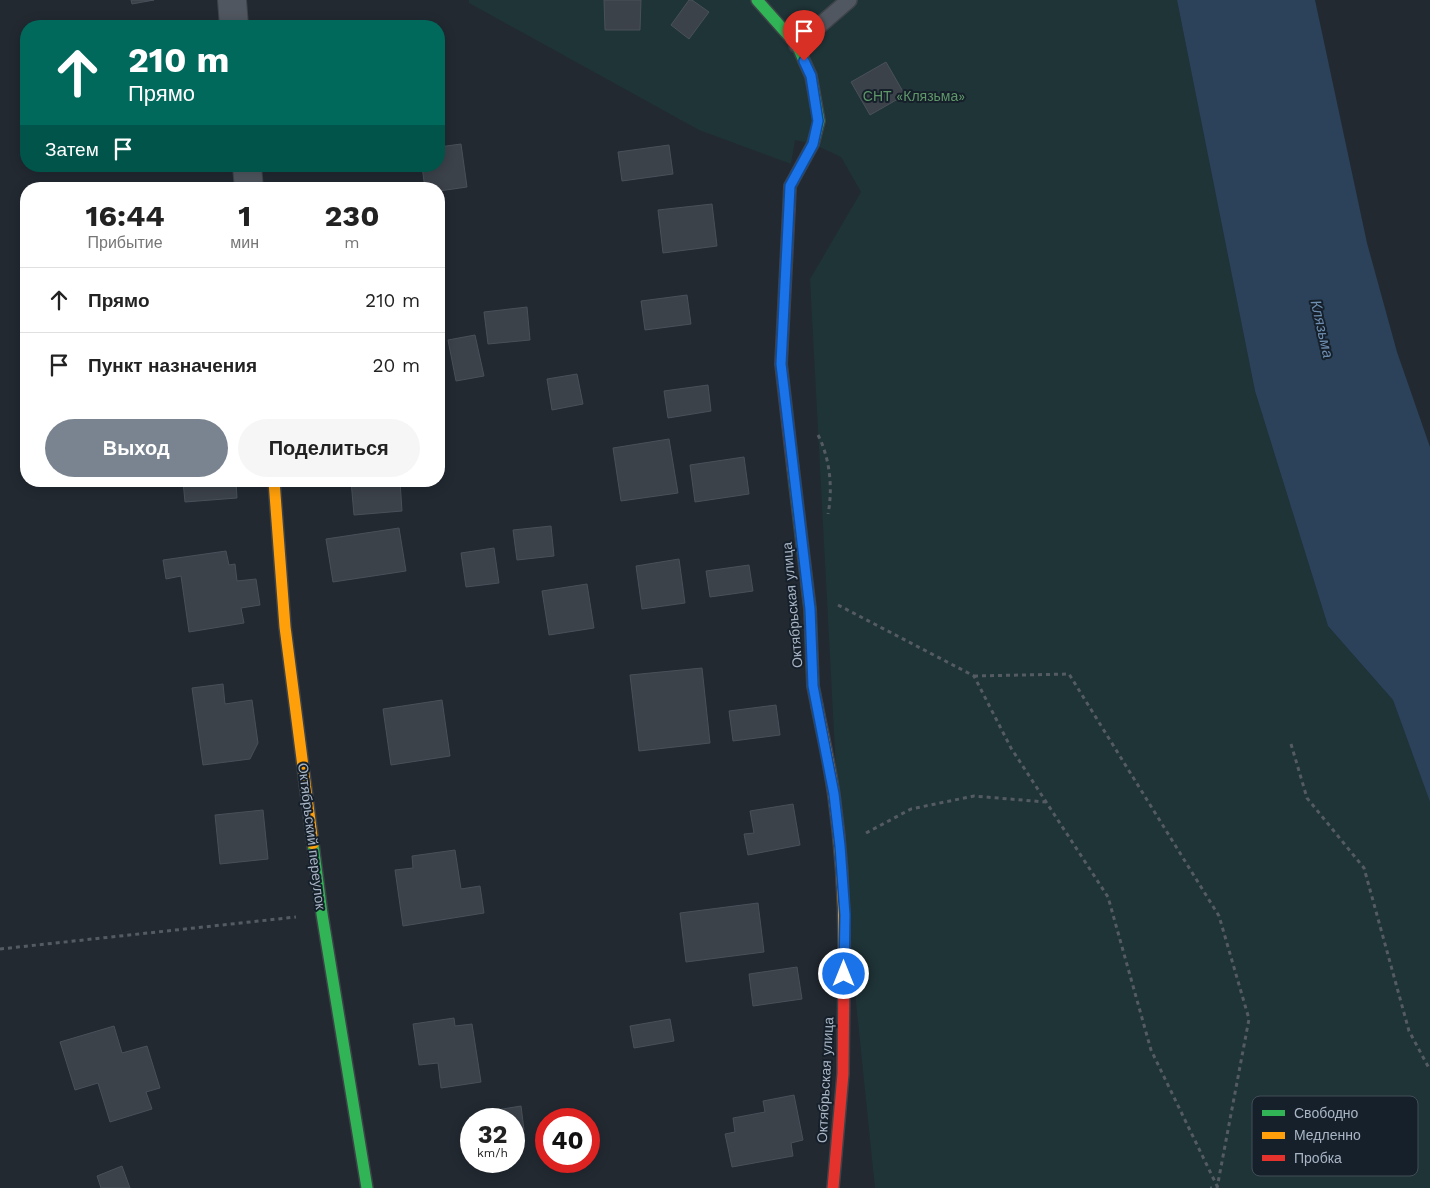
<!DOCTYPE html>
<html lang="ru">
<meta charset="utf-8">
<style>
body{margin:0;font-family:"Work Sans",sans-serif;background:#f6f6f6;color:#222;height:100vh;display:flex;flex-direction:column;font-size:19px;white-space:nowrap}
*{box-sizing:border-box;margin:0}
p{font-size:16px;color:#767676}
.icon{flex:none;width:28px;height:28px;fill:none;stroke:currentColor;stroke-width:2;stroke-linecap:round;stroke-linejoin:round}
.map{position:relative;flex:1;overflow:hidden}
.drawer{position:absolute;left:20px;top:182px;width:425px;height:305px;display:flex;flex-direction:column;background:#fff;border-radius:20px;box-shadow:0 2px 12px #0003}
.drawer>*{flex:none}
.banner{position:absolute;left:20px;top:20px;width:425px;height:152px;border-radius:20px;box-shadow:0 2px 12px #0003;background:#00695c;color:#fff;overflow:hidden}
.speed{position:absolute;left:460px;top:1108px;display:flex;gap:10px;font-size:25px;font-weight:700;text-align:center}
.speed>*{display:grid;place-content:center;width:65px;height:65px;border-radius:50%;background:#fff;box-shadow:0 2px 12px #0003;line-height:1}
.speed small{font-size:12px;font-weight:400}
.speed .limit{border:8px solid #d22;background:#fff;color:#111}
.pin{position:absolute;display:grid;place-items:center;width:42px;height:42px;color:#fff;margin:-51px -21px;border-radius:50% 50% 50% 0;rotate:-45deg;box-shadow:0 0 5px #0007}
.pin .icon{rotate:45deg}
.me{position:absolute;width:55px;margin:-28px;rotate:0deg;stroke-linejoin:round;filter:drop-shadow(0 0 4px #0008)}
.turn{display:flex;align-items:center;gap:18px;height:105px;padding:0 25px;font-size:22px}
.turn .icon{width:65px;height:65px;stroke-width:2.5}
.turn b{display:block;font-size:35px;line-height:42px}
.then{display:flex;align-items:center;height:48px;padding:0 25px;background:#0003;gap:10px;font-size:19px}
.eta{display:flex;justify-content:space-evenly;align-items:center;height:85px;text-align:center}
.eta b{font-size:30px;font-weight:700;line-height:35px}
.action{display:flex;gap:10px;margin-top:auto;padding:10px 25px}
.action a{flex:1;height:58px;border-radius:30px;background:#7a8491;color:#fff;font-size:20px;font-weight:700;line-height:58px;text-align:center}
.action a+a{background:#f6f6f6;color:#222}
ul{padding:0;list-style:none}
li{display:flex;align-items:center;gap:15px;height:65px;padding:0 25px;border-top:1px solid #e0e0e0}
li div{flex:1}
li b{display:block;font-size:19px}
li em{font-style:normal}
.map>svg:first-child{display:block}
.green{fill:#1f3437}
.water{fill:#2b425a}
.building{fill:#3c424a;stroke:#495059}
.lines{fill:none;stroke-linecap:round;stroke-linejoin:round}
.lane-casing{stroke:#3e4349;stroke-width:18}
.street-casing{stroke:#3e4349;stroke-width:30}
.fast-casing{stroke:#3e4349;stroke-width:14}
.slow-casing{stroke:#3e4349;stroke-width:14}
.jam-casing{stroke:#3e4349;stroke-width:14}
.path{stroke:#545b62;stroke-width:3;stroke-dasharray:4 4;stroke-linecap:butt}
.lane{stroke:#515760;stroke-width:15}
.street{stroke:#515760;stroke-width:28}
.fast{stroke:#30b455;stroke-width:11}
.slow{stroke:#ff9f0a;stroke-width:11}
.jam{stroke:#e5322d;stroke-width:11}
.route-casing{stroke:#114b97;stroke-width:12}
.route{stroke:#1a73e8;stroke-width:9}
.labels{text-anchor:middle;stroke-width:4;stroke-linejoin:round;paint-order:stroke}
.park-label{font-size:14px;fill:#5f9769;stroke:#16202b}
.street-label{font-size:14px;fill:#a9b5c5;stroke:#16202b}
.water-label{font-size:15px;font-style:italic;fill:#6e8eb1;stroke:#16202b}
.key{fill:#16202b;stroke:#424d59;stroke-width:1}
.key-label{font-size:14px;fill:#a9b5c5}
</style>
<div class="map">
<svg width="1430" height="1188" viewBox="0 0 1430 1188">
<rect width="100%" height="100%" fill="#222931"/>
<path class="green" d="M469,0H1177L1255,391L1328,626L1393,700L1430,802V1188H875L840,846L810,279L861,192L841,157L813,144L795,140L791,164L699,130L469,3Z"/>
<path class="water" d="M1177,0H1315L1367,243L1397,352L1430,447V802L1393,700L1328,626L1255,391Z"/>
<path class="building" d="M131,0H154L132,4Z
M604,0H641L640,30H605Z
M689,0H692L709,12L689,39L671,25Z
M886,62L905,95L870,115L851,82Z
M461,144L467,187L439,191V189H425L422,166H439V147Z
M669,145L673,174L622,181L618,152Z
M712,204L717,246L663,253L658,210Z
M687,295L691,324L645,330L641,301Z
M527,307L530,340L488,344L484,312Z
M475,335L484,376L456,381L448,340Z
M577,374L583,404L552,410L547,379Z
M708,385L711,411L668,418L664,391Z
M669,439L678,493L621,501L613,448Z
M744,457L749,494L695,502L690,465Z
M183,481H236L237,498L185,502Z
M351,481H400L402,511L354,515Z
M551,526L554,556L517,560L513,530Z
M399,528L406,571L333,582L326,539Z
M494,548L499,583L466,587L461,553Z
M226,551L229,565L235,564L237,581L256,579L260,605L241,608L244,623L189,632L181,576L166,579L163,560Z
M679,559L685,603L642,609L636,566Z
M749,565L753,591L710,597L706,571Z
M587,584L594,628L549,635L542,591Z
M702,668L710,743L639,751L630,675Z
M223,684L225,704L252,700L258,743L250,759L203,765L192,688Z
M442,700L450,756L391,765L383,709Z
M776,705L780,735L733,741L729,711Z
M793,804L800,845L748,855L744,834L754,833L750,811Z
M263,810L268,859L220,864L215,815Z
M455,850L461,889L480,886L484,913L403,926L395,870L413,868L412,856Z
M758,903L764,952L686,962L680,913Z
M797,967L802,999L753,1006L749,974Z
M454,1018L455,1026L472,1024L481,1082L441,1088L438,1063L419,1065L413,1024Z
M670,1019L674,1041L634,1048L630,1026Z
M114,1026L122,1053L147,1046L160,1088L146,1092L152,1109L110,1122L98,1083L75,1090L60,1042Z
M794,1095L803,1140L791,1143L793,1156L732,1167L725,1134L735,1132L733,1118L765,1112L763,1101Z
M521,1106L524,1130L514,1132V1119H479L478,1113Z
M122,1166L130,1188H101L97,1176Z"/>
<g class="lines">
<g class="lane-casing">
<path id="lane" d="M797,45L849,0"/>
</g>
<g class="street-casing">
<path id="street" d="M232,0L234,26
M247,166L249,189"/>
</g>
<g class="fast-casing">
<path id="fast" d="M757,0L797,45L811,76L819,121L813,144L790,186L789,208
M793,468L810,609L813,686L817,706
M313,844L322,914L367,1188"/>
</g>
<g class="slow-casing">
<path id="slow" d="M274,481L285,627L313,844
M817,706C823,736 830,766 834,796C842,853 845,910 844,968"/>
</g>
<g class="jam-casing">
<path id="jam" d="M789,208L781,364L793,468
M833,1188L843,1074L844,968"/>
</g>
<path class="path" d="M818,435C830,458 833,489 828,514
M838,605L974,676L1011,748L1108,897L1151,1050L1218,1188
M974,676L1069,674L1219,916L1249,1019L1217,1188H1210
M1291,744L1307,798L1364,868L1409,1031L1430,1070
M866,833L911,809L974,796L1045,802
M0,949L296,917"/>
<use href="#lane" class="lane"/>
<use href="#street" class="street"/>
<use href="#fast" class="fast"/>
<use href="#slow" class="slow"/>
<use href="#jam" class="jam"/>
</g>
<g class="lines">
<g class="route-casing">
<path id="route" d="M804,61L811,76L818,121L813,144L790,186L781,364L810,609L813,686L834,794L840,846L845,915L844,974"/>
</g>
<use href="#route" class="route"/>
</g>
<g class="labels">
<g class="park-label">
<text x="914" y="101">СНТ «Клязьма»</text>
</g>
<g class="street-label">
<text transform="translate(792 605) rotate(-95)" y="5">Октябрьская улица</text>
<text transform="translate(312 836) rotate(83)" y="5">Октябрьский переулок</text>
<text transform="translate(825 1080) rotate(-87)" y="5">Октябрьская улица</text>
</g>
<g class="water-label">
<text transform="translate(1322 329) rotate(77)" y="5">Клязьма</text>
</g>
</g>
<rect x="1252" y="1096" width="166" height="80" rx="8" class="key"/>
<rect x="1262" y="1110" width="23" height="6" fill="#30b455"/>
<rect x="1262" y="1132" width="23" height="7" fill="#ff9f0a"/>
<rect x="1262" y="1155" width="23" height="6" fill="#e5322d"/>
<g class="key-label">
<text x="1294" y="1118">Свободно</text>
<text x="1294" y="1140">Медленно</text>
<text x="1294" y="1163">Пробка</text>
</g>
</svg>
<div class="speed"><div>32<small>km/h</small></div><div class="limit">40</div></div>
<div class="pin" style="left:804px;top:61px;background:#d93025"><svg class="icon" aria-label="arrive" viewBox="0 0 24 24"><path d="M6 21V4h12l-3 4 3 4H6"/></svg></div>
<svg class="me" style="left:844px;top:974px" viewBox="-20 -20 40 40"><circle r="17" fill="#1a73e8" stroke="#fff" stroke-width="3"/><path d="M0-11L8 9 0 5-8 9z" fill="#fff"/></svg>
<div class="banner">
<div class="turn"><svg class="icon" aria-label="ahead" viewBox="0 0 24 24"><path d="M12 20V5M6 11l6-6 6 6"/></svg><div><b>210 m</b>Прямо</div></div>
<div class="then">Затем<svg class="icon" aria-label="arrive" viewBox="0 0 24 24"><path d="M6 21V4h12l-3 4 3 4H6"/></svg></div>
</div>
<section class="drawer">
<div class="eta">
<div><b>16:44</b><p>Прибытие</p></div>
<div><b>1</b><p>мин</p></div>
<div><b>230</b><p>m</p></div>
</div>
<ul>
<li><svg class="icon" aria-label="ahead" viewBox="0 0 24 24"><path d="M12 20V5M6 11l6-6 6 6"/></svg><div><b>Прямо</b></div><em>210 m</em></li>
<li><svg class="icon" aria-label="arrive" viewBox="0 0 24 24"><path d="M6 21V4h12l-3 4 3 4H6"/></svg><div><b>Пункт назначения</b></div><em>20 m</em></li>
</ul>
<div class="action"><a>Выход</a><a>Поделиться</a></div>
</section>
</div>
